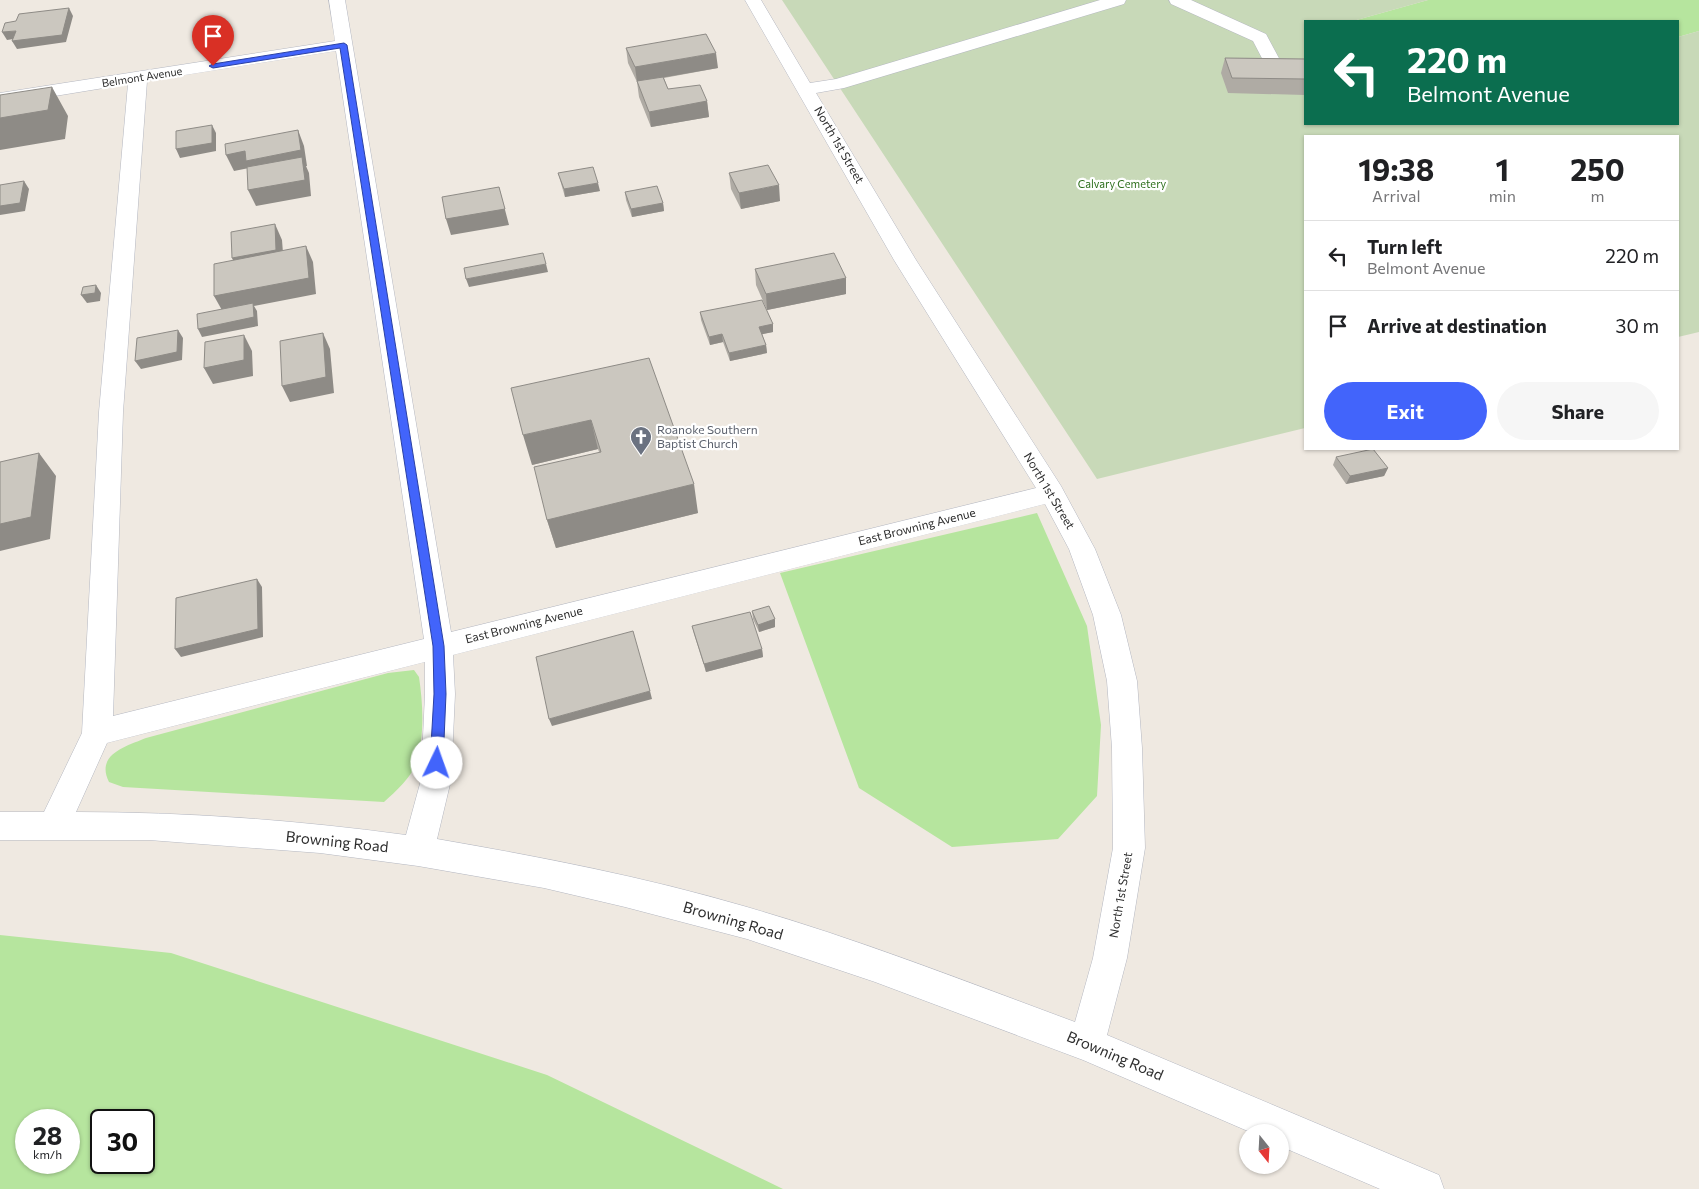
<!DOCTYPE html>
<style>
body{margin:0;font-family:Commissioner,sans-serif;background:#f6f6f6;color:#202124;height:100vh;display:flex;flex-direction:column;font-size:19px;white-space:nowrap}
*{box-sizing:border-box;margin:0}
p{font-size:16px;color:#757577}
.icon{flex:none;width:28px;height:28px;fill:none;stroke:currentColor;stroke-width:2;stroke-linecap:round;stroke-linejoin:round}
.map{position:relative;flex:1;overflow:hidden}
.details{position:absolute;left:1304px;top:135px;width:375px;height:315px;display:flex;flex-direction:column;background:#fff;border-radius:0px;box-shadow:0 1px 4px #0004}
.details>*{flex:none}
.hud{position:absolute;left:1304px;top:20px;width:375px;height:105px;border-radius:0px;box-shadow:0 1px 4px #0004;background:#0b6e4f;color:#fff;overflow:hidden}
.needle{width:32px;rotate:162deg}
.fabs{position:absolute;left:1239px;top:1124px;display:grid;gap:10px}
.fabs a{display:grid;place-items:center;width:50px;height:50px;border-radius:50%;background:#fff;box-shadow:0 1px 4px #0004;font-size:25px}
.speed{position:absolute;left:15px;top:1109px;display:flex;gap:10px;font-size:25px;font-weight:700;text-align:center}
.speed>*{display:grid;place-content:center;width:65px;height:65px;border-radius:50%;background:#fff;box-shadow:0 1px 4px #0004;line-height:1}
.speed small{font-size:12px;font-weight:400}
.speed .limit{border:2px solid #111;border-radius:8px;background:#fff;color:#111}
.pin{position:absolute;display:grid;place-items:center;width:42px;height:42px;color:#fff;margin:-51px -21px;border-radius:50% 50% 50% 0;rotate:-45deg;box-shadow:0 0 5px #0007}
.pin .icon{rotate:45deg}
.me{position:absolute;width:55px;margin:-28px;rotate:3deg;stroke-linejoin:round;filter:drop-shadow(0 0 4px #0008)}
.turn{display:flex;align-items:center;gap:18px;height:105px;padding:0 20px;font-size:22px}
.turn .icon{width:65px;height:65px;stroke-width:2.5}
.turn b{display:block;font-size:35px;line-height:42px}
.eta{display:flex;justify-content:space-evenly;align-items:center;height:85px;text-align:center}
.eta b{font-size:30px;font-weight:700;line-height:35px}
.button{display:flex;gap:10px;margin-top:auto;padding:10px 20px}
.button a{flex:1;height:58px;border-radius:30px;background:#4264fb;color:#fff;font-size:20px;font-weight:700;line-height:58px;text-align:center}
.button a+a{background:#f6f6f6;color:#202124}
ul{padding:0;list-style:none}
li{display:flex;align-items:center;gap:15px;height:70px;padding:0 20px;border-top:1px solid #e0e0e0}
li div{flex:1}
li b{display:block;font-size:19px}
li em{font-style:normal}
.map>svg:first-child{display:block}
.green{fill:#b6e59e;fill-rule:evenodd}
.cemetery{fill:#c8d9b8}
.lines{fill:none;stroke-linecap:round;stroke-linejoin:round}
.minor-casing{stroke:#b4b7c1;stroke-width:1}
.minor{fill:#fff;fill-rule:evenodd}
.wall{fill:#afaba4}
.shaded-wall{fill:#8e8b86}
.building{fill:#cbc7bf;stroke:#8e8b86}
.route{fill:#4264fb;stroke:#2b41a3}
.labels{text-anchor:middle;stroke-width:4.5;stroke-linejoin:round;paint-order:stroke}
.far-street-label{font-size:11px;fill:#2e2e2e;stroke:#fff}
.far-park-label{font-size:11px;fill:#2c6e1b;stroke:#fff}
.street-label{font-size:12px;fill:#2e2e2e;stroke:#fff}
.worship-label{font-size:12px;fill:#5b616d;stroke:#fff;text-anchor:start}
.near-street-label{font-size:15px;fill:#2e2e2e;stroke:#fff}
</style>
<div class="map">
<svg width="1699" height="1189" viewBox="0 0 1699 1189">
<rect width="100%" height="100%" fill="#efe9e1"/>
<path class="green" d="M1428,0H1699V31L1678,37V21H1353Z
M1037,513L1087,626L1101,725L1097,796L1058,839L952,847L859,788L780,573Z
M414,670L419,677C423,704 425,736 416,763C411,778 396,791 384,802L123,787L109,782C95,754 127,746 146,738L388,673Z
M0,935L171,953L547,1075L783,1189H0ZM26,1120H69V1162H26ZM101,1120H144V1162H101Z"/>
<path class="cemetery" d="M782,0H1428L1353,21H1305V124H1678V37L1699,31V332L1678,337V136H1305V428L1097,479Z"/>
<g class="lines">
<g class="minor-casing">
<path id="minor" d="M329,0H345L451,632L1036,488L894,260L745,0H761L810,83L836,79L1100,0H1126L1124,4L844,88L816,93L916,260L1061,486L1095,549L1121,615L1137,681L1142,748L1145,848L1127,958L1107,1035L1439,1175L1444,1189H1380L1280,1146V1132H1250L1083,1060L875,982L747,939L625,907L544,888L418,866L320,853L149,840H0V812H44L82,733L99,412L128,84L0,105V93L335,41ZM336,51L424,639L113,716L123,412L147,81ZM1045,504L1069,549L1093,615L1107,681L1112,748L1113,848L1093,958L1075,1022C967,982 858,939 747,907C645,877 541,857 437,839L451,780L455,694L453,655ZM425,662V694L421,780L406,835C296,820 186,812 76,812L107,743Z
M1169,0H1191L1266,34L1281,62L1278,66L1272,67L1266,66L1253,41L1171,4Z"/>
</g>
<use href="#minor" class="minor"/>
</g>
<path class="wall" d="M626,48L718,68L664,78L668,89L707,101L709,117L651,127L639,97L637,82L628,63Z
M1225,58L1305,59V95L1228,93L1221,73Z
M558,173L600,191L565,197Z
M729,173L780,201L741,209L731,189Z
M625,192L663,203L664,211L632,217L626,200Z
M755,269L846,278V294L767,310L756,285Z
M700,312L773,324V332L762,334L766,345L767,353L730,361L723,342L710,345L701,320Z
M649,358L698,513L556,548L547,520L599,452L598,449L532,465Z
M1336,457L1388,468L1384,476L1346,484L1333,465Z
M752,611L775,619V627L759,632L753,619Z
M692,626L762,649L763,657L706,672L694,634Z"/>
<path class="shaded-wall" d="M69,8L73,16L66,42L17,49L12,41Z
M16,31L20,38L7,40L2,32Z
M716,53L718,68L637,82L635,67Z
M52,87L68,116L65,139L0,150V118Z
M707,101L709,117L651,127L649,112Z
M212,125L216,133V151L180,158L176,149Z
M298,130L304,146L307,166H306L309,173L311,196L256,206L248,190L249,168L234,171L226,155Z
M24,181L29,189L25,211L0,215V206Z
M598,183L600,191L565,197L564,189Z
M779,185L780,201L741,209L739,193Z
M499,187L509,225L451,235L446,219Z
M663,203L664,211L632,217L631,209Z
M275,224L282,240L284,266L240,275L232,258Z
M306,246L313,262L316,294L254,306L257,311L258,326L202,337L198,329L223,312L214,296Z
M546,264L548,272L469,287L466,279Z
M846,278V294L767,310L766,294Z
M96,285L101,293L100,301L87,303L81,295Z
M773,324V332L759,335V327Z
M178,330L183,338L182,360L141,369L135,361Z
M323,333L330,349L334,393L290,402L282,386Z
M722,334L723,342L710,345L709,337Z
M244,335L252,351L253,376L213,384L204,368Z
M766,345L767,353L730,361L729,353Z
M591,420L598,449L532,465L523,435Z
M39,453L56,476L50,539L0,551V524Z
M1388,468L1384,476L1346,484L1350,476Z
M694,484L698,513L556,548L547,520Z
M257,579L262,587L263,637L181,657L175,649Z
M775,619V627L759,632L758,625Z
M762,649L763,657L706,672L704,664Z
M650,691L652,699L552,726L549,719Z"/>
<path class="building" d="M69,8L62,35L12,41L16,31L2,32L5,23L16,21L19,14Z
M706,34L716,53L635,67L626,48Z
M1225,58L1305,59V79L1232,78Z
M663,77L668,89L700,85L707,101L649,112L637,81Z
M52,87L48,110L0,118V95Z
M212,125V143L176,149V131Z
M298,130L301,150L246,161L245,151L226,155L225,144Z
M302,157L305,180L248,190L247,167Z
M768,165L779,185L739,193L729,173Z
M593,167L598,183L564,189L558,173Z
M24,181L20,203L0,206V185Z
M657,186L663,203L631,209L625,192Z
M499,187L505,209L446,219L442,197Z
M275,224L276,250L232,258L231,232Z
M306,246L309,278L214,296V264Z
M543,253L546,264L466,279L464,268Z
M834,253L846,278L766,294L755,269Z
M96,285L95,293L81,295L83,287Z
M762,300L773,324L759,327L766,345L729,353L722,334L709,337L700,312Z
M253,303L254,317L198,329L197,314Z
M178,330L177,352L135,361L137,338Z
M323,333L326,377L282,386L280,341Z
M244,335V360L204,368L205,342Z
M649,358L694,484L547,520L534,467L601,452L591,420L523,435L511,388Z
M1373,449L1388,468L1350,476L1336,457Z
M39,453L31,517L0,524V462Z
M257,579L258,629L175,649L176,598Z
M769,606L775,619L758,625L752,611Z
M750,612L762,649L704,664L692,626Z
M633,631L650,691L549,719L536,657Z"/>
<path class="route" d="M344,43L347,45L444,646L446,694L443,763L441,767L437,769L432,767L430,763L434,694L433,646L340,48L213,68L209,66L213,64Z"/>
<defs>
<g id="church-pin" transform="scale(1.125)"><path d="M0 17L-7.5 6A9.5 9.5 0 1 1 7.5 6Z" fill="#6b7280" stroke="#fff"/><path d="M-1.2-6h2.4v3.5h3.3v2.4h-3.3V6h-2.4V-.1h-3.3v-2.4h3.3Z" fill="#fff"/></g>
</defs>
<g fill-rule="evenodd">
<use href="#church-pin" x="641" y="437"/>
</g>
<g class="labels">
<g class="far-street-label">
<text transform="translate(142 77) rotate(-9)" y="4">Belmont Avenue</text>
</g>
<g class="far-park-label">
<text x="1122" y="188">Calvary Cemetery</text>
</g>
<g class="street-label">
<text transform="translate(839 145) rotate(60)" y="4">North 1st Street</text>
<text transform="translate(1049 491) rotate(59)" y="4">North 1st Street</text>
<text transform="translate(917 527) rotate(-14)" y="4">East Browning Avenue</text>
<text transform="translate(524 625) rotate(-14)" y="4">East Browning Avenue</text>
<text transform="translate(1121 895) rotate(-80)" y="4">North 1st Street</text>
</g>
<g class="worship-label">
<text x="657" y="434">Roanoke Southern<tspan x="657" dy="14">Baptist Church</tspan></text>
</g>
<g class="near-street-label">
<text transform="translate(337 842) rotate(6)" y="5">Browning Road</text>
<text transform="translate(733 921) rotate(16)" y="5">Browning Road</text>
<text transform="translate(1115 1056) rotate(23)" y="5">Browning Road</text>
</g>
</g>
</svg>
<div class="fabs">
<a><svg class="needle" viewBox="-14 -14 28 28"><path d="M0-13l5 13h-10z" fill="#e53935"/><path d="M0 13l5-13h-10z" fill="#757577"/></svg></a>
</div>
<div class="speed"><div>28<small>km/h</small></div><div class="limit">30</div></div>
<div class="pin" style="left:213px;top:66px;background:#d93025"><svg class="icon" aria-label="arrive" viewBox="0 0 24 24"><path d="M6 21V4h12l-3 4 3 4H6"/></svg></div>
<svg class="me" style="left:437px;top:763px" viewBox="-20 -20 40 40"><circle r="19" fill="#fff"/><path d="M0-13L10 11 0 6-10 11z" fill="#4264fb"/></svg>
<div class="hud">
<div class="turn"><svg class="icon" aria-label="left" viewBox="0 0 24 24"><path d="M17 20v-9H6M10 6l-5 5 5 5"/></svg><div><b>220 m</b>Belmont Avenue</div></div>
</div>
<section class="details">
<div class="eta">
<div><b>19:38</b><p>Arrival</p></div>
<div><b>1</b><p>min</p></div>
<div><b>250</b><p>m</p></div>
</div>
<ul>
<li><svg class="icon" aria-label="left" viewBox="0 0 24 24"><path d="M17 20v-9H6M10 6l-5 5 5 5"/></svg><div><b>Turn left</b><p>Belmont Avenue</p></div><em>220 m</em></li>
<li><svg class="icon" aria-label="arrive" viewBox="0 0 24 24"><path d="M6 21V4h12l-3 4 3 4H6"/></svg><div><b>Arrive at destination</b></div><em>30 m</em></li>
</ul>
<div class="button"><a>Exit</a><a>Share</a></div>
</section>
</div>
